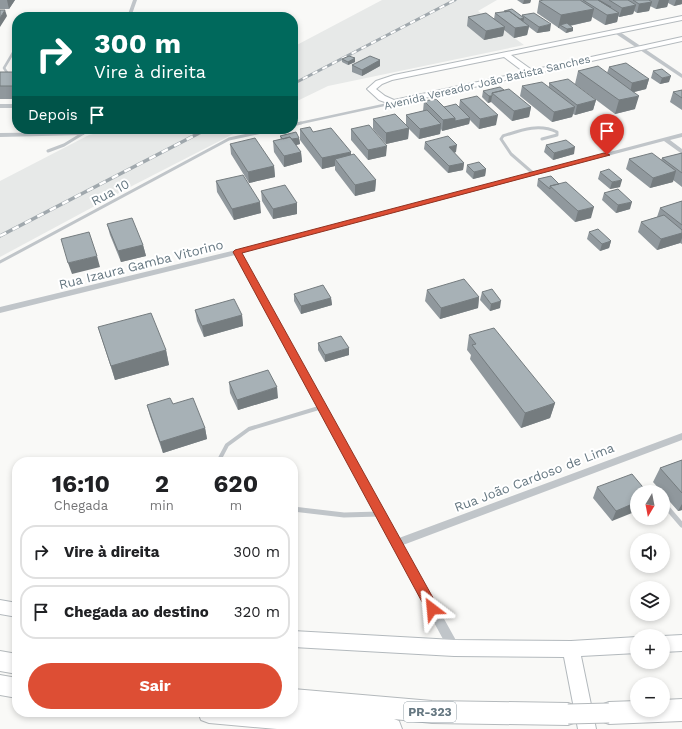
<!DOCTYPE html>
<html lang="pt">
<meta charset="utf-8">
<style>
body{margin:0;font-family:"Work Sans",sans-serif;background:#f6f6f6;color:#202124;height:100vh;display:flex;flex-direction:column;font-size:15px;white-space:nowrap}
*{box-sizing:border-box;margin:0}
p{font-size:13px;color:#757577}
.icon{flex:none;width:22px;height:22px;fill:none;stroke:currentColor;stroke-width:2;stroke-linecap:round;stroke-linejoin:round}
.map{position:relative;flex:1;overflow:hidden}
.details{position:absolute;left:12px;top:457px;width:286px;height:260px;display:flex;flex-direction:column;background:#fff;border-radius:16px;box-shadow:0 2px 6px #0003}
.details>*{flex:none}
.guide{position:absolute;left:12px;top:12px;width:286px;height:122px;border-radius:16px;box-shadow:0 2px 6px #0003;background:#00695c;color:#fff;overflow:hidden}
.needle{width:26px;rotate:190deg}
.fabs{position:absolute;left:630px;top:485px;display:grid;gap:8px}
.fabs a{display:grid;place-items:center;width:40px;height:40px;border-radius:50%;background:#fff;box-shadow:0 2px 6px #0003;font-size:20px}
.pin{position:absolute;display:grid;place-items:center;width:34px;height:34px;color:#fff;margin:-41px -17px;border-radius:50% 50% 50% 0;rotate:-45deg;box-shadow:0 0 4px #0007}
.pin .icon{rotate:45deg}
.me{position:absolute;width:44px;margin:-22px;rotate:331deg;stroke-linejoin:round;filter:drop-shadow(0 0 3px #0008)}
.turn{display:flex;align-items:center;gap:14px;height:84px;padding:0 16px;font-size:18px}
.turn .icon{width:52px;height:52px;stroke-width:2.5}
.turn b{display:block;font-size:28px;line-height:34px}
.then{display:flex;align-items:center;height:38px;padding:0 16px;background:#0003;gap:8px;font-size:15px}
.eta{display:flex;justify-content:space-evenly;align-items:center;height:68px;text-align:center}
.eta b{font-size:24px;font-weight:700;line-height:28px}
.primary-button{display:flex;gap:8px;margin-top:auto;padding:8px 16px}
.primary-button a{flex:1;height:46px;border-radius:24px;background:#dd4e34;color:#fff;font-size:16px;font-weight:700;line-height:46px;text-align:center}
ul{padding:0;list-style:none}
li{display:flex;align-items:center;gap:12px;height:54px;margin:0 8px 6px;padding:0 8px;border:2px solid #e0e0e0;border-radius:16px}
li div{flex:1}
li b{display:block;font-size:15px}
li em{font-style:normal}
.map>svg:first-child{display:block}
.built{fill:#e7e9e8}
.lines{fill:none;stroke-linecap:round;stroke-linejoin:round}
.secondary-casing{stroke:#b3b9bd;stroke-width:2}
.highway-casing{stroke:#b4b9bc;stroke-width:2}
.lane-far3{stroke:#c0c5c9;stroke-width:2.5}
.lane-far2{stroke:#c0c5c9;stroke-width:3}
.lane-far1{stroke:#c0c5c9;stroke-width:4}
.lane{stroke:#c0c5c9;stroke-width:5}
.street{fill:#c0c5c9;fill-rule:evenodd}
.secondary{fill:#fff;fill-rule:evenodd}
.highway{fill:#fff;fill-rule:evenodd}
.rail-far1-casing{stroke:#a0a8ad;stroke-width:3}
.rail-casing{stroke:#a0a8ad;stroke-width:3.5}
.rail-far1{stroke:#fff;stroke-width:2;stroke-dasharray:5.5;stroke-linecap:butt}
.rail{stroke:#fff;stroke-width:2.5;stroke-dasharray:7;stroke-linecap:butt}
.highway-bridge-casing{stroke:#b4b9bc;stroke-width:21;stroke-linecap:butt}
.highway-bridge{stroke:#fff;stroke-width:19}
.wall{fill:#90989d}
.shaded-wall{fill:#757c7f}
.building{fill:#a7b1b6;stroke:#757c7f}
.route{fill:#dd4e34;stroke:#903322}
.labels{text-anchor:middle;stroke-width:4;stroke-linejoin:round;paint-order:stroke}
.far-street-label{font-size:11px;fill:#657781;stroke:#fff}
.shield{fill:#fff;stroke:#93a0a7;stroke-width:1}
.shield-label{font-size:12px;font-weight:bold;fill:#657781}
.street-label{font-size:13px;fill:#657781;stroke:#fff}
</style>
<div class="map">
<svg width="682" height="729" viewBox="0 0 682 729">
<rect width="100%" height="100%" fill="#f9f9f7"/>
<path class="built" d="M382,0H497L478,11L524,45L328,86L293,103V47Z
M115,129H243L132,186L0,257V181L89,135Z"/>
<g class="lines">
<g class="secondary-casing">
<path id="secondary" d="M682,16V20L511,55L532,70L682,37V41L393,105L379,100L367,89L376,81L394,75ZM504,57L524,72L394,100L385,96L376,89L382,84L392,80Z
M0,600L17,603V617L0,614Z
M293,631L454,640L571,641L637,637V653L581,656L596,729H578L564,657L454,656L293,647Z
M682,635V651L663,652V636Z"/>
</g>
<g class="highway-casing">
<path id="highway" d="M0,651L17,654V674L0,671Z
M0,675L17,678V698L0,695Z
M293,689L432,701L568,703L576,706L579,714L576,722L568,725L432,723L394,719L399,721L402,729H277L209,723L201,720L198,712H293Z
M682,699V721L609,724L601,721L598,713L601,705L609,702L637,701V710H663V700Z"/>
</g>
<path class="lane-far3" d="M17,46L4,68L8,74L17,76
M296,124L393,103"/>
<path class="lane-far2" d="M293,125L301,123
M48,151L64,145L82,134
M534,174L511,154L501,139L503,136C521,130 539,123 557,132V135L542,139
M0,262L229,139L276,129"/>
<path class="lane-far1" d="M218,462L227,445L249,429L322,407"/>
<path class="lane" d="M663,503L682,525
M293,509L344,515L379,514"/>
<path class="street" d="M133,0H137L131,17H127Z
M613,30H617L682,74V78L613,32Z
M0,104H17V108H0Z
M81,129H87L84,135L0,137V133L80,132Z
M682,133V137L670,140L682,149V154L664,141L241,253L399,538L682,433V440L403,545L458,644L459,648L458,652L454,653L450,652L235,255L0,313V307L236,250Z"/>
<use href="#secondary" class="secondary"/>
<use href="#highway" class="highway"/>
<g class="rail-far1-casing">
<path id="rail-far1" d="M293,84L455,0"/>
</g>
<g class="rail-casing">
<path id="rail" d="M0,236L207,129"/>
</g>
<use href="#rail-far1" class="rail-far1"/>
<use href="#rail" class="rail"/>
<g class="highway-bridge-casing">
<path id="highway-bridge" d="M568,714L609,713"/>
</g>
<use href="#highway-bridge" class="highway-bridge"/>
</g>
<path class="wall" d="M0,0H15L9,9H0Z
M517,0H531L530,3L523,4Z
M581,0H682V4L674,6L668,3L667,7L656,9L650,6L649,11L637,13L634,11L633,14L619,17L618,16L617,22L605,25L592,17L591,21L570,26L573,28V31L566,33L537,13L539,1H581Z
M504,11L522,16V15L550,31L537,33L529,27L527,35L514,38L504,30L503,36L484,40L467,26L468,17L494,19L495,13L504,12Z
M355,58V62L348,65L342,62V59Z
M380,60V66L362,76L352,72V65Z
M609,67L649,79L646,89L634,92L635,109L615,114L575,84L578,71L607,73Z
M653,71L669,82L660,84L651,78Z
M0,72H17V99H0Z
M549,83L596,100L593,110L575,115L573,114L572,117L552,122L520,96L522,86L549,87Z
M504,90L531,107L529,117L512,121L491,102L488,103L482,97L483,91Z
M682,90V110L670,102L673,92Z
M460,100L496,125L479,129L470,120L469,124L442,131L441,129L440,134L419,139L409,129L408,139L386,144L373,129V119L406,125V115L423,111L424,101L444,107H459Z
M300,129L313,132L351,155L376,180L375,191L355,196L335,170V166L322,169L300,140Z
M351,129L386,156L368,160L351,140Z
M280,136L299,138L300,144L296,145L301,152L302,162L284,167L274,152L273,141L281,140Z
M425,142L456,152L454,153L464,163L463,170L448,173L424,149Z
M230,144L274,166L275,177L249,183L231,154Z
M546,145L574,154L553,160L544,152Z
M682,153V187L673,180V182L650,188L626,169L629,159L661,160L662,158Z
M467,165L486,169L485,176L473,179L466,172Z
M600,172L620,187L610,189L598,179Z
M551,176L591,218L575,222L537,186L538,179Z
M216,181L261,213L234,220L217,192Z
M261,191L297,203V214L273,219L262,201Z
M604,193L630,209L616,213L602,200Z
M682,201V244L680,243L657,250L638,232L641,222L657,217L660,208Z
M107,224L143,245L146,256L121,262L110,235Z
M589,232L611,241L609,248L600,251L587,239Z
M427,290L479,297L478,308L440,319L425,301Z
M482,292L500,308L490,311L480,300Z
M294,294L331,298L332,305L301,314L294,301Z
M195,310L242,315L243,326L204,337L197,321Z
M98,327L166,350L169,365L115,380Z
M469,335L555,403L550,418L521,428L470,359L471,355L467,350Z
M318,343L349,355L325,362L318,350Z
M229,382L278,398L238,410L230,393Z
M173,404L205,428L207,439L163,453L150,416L147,405Z
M682,460V510L678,511L663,494V492H662L653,482L660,468Z
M597,487L647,492L612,521L593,498Z"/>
<path class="shaded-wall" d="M7,0H15L9,9Z
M524,0H531L530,3L523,4Z
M659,0H669L667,7L656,9Z
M676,0H682V4L674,6Z
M652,2L649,11L637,13L639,4Z
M636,5L633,14L619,17L622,8Z
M594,9L591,21L563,27L560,25L559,28H558L561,15Z
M5,10L7,16L0,27V18Z
M619,13L617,22L605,25L607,15Z
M524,18L523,24L516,19Z
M551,24L550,31L537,33L539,27Z
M529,26L527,35L514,38L515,28Z
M505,27L503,36L484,40L486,31Z
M573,28V31L566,33L567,29Z
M355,58V62L348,65V62Z
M380,60V66L362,76V70Z
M671,76L669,82L660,84L662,78Z
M649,79L646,89L630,93L632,83Z
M489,96H492L491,102L488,103Z
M639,96L635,109L615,114L619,100Z
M596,100L593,110L575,115L577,105Z
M531,107L529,117L512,121L514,111Z
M575,107L572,117L552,122L554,112Z
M498,115L496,125L479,129L480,119Z
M455,118H470L469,124L442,131L443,120Z
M441,124L440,134L419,139L420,129Z
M409,128L408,139L386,144V133Z
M299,138L300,144L285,148L284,141Z
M457,145L456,152L448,154L449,147Z
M387,146L386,156L368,160V150Z
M575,147L574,154L553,160L554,153Z
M301,152L302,162L284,167V156Z
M351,152V162L335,159V166L322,169V158Z
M464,163L463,170L448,173L449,166Z
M274,166L275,177L249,183L248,172Z
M486,169L485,176L473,179L474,172Z
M676,171L673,182L650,188L653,178Z
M376,180L375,191L355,196V185Z
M622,180L620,187L610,189L612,182Z
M260,202L261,213L234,220L232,209Z
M632,202L630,209L616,213L618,205Z
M297,203V214L273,219V209Z
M594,207L591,218L575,222L578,211Z
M682,233V238L680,243L657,250L661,239Z
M611,241L609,248L600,251L602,244Z
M143,245L146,256L121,262L118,251Z
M97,256L100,267L72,274L68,263Z
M479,297L478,308L440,319L441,308Z
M331,298L332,305L301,314V306Z
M501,301L500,308L490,311L491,304Z
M242,315L243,326L204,337L202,326Z
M349,348V355L325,362V355Z
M166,350L169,365L115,380L111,366Z
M277,387L278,398L238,410L237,400Z
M555,403L550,418L521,428L525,413Z
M205,428L207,439L163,453L160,442Z
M637,502V511L612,521L616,511Z
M682,504V510L678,511Z"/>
<path class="building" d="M544,0H580L594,9L561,15L539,1Z
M583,0H598L619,13L607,15Z
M598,0H599L611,7H610Z
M609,0H628L636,5L622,8Z
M633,0H649L652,2L639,4Z
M512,9L524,18L520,19L509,11L505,12L504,11Z
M0,10H5L0,18Z
M509,11L529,26L515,28L495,13Z
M486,13L505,27L486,31L468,17Z
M534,13L551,24L539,27L522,15Z
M567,23L573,28L567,29L560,25Z
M349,56L355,58L348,62L342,59Z
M370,56L380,60L362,70L352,65Z
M626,63L649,79L632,83L609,67Z
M598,66L639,96L619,100L578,71Z
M662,69L671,76L662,78L653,71Z
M0,72H17V86H0Z
M568,79L596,100L577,105L549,83Z
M542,82L575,107L554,112L522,86Z
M500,87L504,90L492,93V96H489L483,91Z
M509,89L531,107L514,111L492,93Z
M682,90V98L673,92Z
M477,96L498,115L480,119L460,100Z
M436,99L455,118L443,120L424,101Z
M456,104L470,118L455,121V118L444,107Z
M427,110L441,124L420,129L406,115Z
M395,114L409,128L386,133L373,119Z
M369,125L387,146L368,150L351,129Z
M310,127L313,132L331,128L351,152L322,158L300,129Z
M296,132L299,138L292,139L290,137L283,139L280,136Z
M448,136L457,145L449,147L464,163L449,166L425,142Z
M290,137L301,152L284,156L273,141Z
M255,138L274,166L248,172L230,144Z
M566,140L575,147L554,153L546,145Z
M652,153L676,171L653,178L629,159Z
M682,153V173L662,158Z
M354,154L376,180L355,185L335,159Z
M479,162L486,169L474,172L467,165Z
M609,169L622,180L612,182L600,172Z
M243,175L260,202L232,209L216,181Z
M551,176L559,184L550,186V189L538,179Z
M566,182L594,207L578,211L550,186Z
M285,185L297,203L273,209L261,191Z
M618,189L632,202L618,205L604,193Z
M682,201V225L660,208Z
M664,215L682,230V233L661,239L641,222Z
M132,218L143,245L118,251L107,224Z
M598,229L611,241L602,244L589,232Z
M89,232L97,256L68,263L61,239Z
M464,279L479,297L441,308L427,290Z
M323,285L331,298L301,306L294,294Z
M492,289L501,301L491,304L482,292Z
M234,299L242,315L202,326L195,310Z
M151,313L166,350L111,366L98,327Z
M494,328L555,403L525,413L472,345L476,344L469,335Z
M341,336L349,348L325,355L318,343Z
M268,370L277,387L237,400L229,382Z
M170,398L173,404L193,398L205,428L160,442L147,405Z
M682,460V493L660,468Z
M632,474L647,492H637V502L616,511L597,487Z"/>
<path class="route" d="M604,153L610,155L242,253L437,605L438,609L437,613L432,614L428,613L233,252L235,250Z"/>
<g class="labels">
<g class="far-street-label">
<text transform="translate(487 82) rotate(-13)" y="4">Avenida Vereador João Batista Sanches</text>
</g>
<rect class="shield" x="404" y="702" width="52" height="20" rx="3"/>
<g class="shield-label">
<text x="430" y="716">PR-323</text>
</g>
<g class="street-label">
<text transform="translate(110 192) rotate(-28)" y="5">Rua 10</text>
<text transform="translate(141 264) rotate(-14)" y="5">Rua Izaura Gamba Vitorino</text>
<text transform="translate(534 477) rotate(-21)" y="5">Rua João Cardoso de Lima</text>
</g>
</g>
</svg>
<div class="fabs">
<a><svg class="needle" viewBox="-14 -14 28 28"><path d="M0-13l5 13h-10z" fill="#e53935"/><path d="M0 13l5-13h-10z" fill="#757577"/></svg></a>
<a><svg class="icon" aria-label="sound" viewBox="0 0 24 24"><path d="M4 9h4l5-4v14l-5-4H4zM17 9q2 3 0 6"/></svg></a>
<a><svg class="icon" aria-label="layers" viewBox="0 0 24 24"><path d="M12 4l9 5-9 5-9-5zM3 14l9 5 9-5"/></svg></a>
<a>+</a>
<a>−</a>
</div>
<div class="pin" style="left:607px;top:155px;background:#d93025"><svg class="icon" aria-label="arrive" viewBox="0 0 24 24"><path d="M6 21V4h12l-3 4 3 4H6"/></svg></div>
<svg class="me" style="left:432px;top:609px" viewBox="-20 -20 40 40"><path d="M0-17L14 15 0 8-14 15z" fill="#dd4e34" stroke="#fff" stroke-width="4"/></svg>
<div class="guide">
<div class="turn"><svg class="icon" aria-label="right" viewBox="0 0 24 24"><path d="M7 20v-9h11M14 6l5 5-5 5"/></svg><div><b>300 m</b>Vire à direita</div></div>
<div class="then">Depois<svg class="icon" aria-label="arrive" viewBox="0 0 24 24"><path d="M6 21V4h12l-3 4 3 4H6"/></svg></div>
</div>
<section class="details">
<div class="eta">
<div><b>16:10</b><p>Chegada</p></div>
<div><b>2</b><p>min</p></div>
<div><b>620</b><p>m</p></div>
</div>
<ul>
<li><svg class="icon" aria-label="right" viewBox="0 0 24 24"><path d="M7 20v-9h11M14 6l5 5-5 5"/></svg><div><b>Vire à direita</b></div><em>300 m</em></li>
<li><svg class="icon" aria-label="arrive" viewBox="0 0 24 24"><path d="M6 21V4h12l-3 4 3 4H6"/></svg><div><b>Chegada ao destino</b></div><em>320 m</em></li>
</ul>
<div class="primary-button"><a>Sair</a></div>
</section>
</div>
